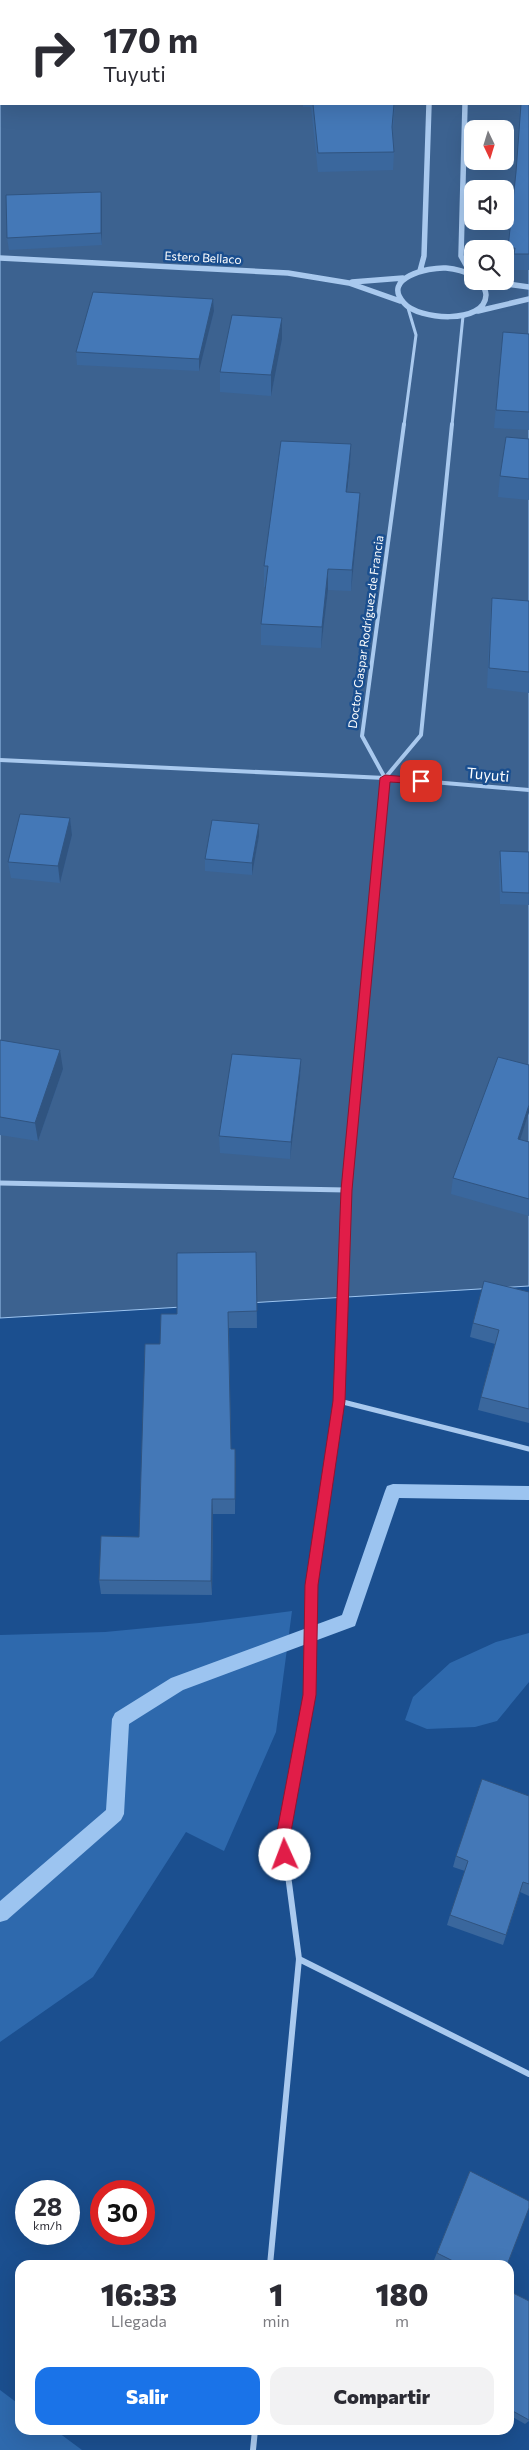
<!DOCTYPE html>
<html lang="es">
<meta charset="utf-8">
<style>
body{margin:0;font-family:Commissioner,sans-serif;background:#f2f2f3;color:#2b2b33;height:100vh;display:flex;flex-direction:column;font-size:19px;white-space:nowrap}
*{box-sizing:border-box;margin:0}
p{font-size:16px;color:#7c7c81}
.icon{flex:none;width:28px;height:28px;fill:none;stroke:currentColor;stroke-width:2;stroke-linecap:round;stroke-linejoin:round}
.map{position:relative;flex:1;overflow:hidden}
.sheet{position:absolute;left:15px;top:2260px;width:499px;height:175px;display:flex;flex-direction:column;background:#fff;border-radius:15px;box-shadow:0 5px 20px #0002}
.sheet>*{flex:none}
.banner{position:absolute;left:0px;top:0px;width:530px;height:105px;box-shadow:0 5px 20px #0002;background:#fff;color:#2b2b33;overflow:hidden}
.needle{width:32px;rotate:176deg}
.fabs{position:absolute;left:464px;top:120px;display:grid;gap:10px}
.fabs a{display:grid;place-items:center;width:50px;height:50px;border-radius:10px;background:#fff;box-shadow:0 5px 20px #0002;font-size:25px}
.speed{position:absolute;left:15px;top:2180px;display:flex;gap:10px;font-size:25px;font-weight:700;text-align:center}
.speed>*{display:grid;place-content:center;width:65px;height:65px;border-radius:50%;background:#fff;box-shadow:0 5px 20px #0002;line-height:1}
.speed small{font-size:12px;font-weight:400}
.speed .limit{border:8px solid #d22;background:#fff;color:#111}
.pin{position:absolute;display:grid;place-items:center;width:42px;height:42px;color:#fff;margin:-21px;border-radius:10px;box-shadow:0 2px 8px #0006}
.me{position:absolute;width:55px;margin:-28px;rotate:358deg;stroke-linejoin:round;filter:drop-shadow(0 0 4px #0008)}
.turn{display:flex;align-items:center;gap:18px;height:105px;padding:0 20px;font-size:22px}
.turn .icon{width:65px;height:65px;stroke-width:2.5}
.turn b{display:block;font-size:35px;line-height:42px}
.eta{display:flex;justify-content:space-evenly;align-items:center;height:85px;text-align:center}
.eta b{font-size:30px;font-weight:800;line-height:35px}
.cta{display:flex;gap:10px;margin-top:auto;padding:10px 20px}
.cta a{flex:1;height:58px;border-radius:15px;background:#1a73e8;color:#fff;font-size:20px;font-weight:800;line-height:58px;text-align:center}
.cta a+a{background:#f2f2f3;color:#2b2b33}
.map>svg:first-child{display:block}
.green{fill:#2e69ad}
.water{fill:#3c6290;stroke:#9cc4f0;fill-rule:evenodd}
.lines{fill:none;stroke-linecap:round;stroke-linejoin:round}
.stream{fill:#9cc4f0;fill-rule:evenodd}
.minor-far3{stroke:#a9c9ee;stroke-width:3}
.minor-far2{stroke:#a9c9ee;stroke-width:4}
.minor-far1{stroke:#a9c9ee;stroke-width:5}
.minor{stroke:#a9c9ee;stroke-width:6}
.tertiary{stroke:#a9c9ee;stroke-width:5.5}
.wall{fill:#3a679d}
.shaded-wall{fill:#305480}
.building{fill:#4478b7;stroke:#305480}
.route{fill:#e11d48;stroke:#92132f}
.labels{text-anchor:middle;stroke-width:5;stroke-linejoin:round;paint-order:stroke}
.far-street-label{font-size:12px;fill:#fff;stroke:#1b4f8f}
.street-label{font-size:15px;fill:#fff;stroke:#1b4f8f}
</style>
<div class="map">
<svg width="529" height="2450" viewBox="0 0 529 2450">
<rect width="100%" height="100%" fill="#1b4f8f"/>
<path class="green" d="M292,1611L276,1732L224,1851L186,1832L93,1977L0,2042V1635L105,1632L199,1623Z
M529,1633V1682L497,1721L475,1727L427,1729L405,1720L413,1697L450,1663L496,1642Z
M0,2390L20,2405V2430H55L82,2450H0Z"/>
<path class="water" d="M0,0H529V1286L0,1318ZM1,1H529V104H1ZM472,129H505V161H472ZM472,189H505V221H472ZM472,249H505V281H472Z"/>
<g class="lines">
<path class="stream" d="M393,1484L529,1486V1500L399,1498L355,1626L183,1690L129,1724L124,1814L121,1820L7,1920L0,1922V1901L106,1810L112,1719L115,1713L171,1678L342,1615L385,1491L387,1486Z"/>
<path class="minor-far3" d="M404,425L416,335L408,308
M452,425L463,316"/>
<path class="minor-far2" d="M0,760L385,778L529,790
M385,778L362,736L404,424
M385,778L421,735L452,424
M368,956L385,778"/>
<path class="minor-far1" d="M0,1183L346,1190
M339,1401L529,1449
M311,1620L312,1585L339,1401L346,1190L368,954"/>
<path class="minor" d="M299,1959L529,2074
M270,2265L299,1959L283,1837L310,1695L311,1618
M253,2450L255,2430"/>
<path class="tertiary" d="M465,104L461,256L471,274
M0,258L288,273L349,283L400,301
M420,271L424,256L429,104
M472,275C464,271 455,269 446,268C428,267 381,278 404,303C418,320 485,325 486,295C486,291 483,285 481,281
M485,281L529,287
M352,282L403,278
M478,311L529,299"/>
</g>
<path class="wall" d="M520,0H529V270H512L513,264H506L515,185L520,104H529V1H520Z
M303,104H395L393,130L394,152L393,170L318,172L311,107H303Z
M102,204V245L9,250L7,238Z
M213,299L214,311L199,371L77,365L76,352Z
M503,332L529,334V430L494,428Z
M282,339L271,396L220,392V372Z
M529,439V500L498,497L500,476Z
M351,444L350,465L348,492L359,513L351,591L328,590L321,648L261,645V624L266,587H264V566Z
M492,598L529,601V693L487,688L490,619Z
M70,818L72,835L60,883L11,878L8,862Z
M259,836L252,875L205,871V859Z
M500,851L529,852V905L500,904L499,863Z
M0,1040L63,1069L38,1141L0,1135Z
M301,1059L300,1077L290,1159L220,1153L219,1136Z
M529,1065V1112L520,1140L529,1142V1216L451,1194L453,1178Z
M256,1252L257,1328H229L231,1449H235V1514H213L212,1595L101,1594L99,1580L139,1537L160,1344L177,1314Z
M529,1292V1423L478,1410L481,1397L495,1344L470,1337L473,1323Z
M529,1796V1896L520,1892L503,1945L447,1925L450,1915L465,1871L453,1867L456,1856Z
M470,2171L507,2265H445L434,2260Z
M509,2291L529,2301V2421L525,2424L509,2415Z"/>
<path class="shaded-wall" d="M101,192L102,204V245L101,233Z
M213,299L214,311L199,371V359Z
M282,318V339L271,396V375Z
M351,444L350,465L345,513L346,492Z
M360,493L359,513L351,591L352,570Z
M328,569V590L321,648L322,627Z
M70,818L72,835L60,883L58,866Z
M259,824V836L252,875V863Z
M60,1050L63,1069L38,1141L35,1123Z
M301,1059L300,1077L290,1159L291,1142Z
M529,1105V1112L515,1156L518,1139Z
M235,1449L236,1464L235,1514Z
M212,1499L213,1514L212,1595L211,1581Z"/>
<path class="building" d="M312,0H400V1H311Z
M521,0H529V254H514L515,248H508L516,172L521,104H529V1H520Z
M313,104H394L392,127L394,152L318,153Z
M101,192V233L7,238L6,195Z
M93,292L213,299L199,359L76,352Z
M232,315L282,318L271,375L220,372Z
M503,332L529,334V412L496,410Z
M506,437L529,439V479L500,476Z
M281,441L351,444L346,492L360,493L352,570L328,569L322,627L261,624L268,566H264Z
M492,598L529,601V672L489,668Z
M20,814L70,818L58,866L8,862Z
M212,820L259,824L252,863L205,859Z
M500,851L529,852V893L502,892Z
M0,1040L60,1050L35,1123L0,1117Z
M232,1054L301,1059L291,1142L219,1136Z
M498,1057L529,1065V1105L518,1139L529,1142V1199L453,1178Z
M256,1252L257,1311L228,1312L231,1449H235V1499H212L211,1581L99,1580L101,1536L139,1537L145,1344H160L161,1314H177V1253Z
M484,1281L529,1292V1409L481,1397L499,1330L473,1323Z
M482,1779L529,1796V1884L523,1882L506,1935L450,1915L468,1861L456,1856Z
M470,2171L529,2201V2208L507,2265H461L437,2253Z
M509,2291L529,2301V2420L509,2409Z"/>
<path class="route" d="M385,775L421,778L426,781L421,784L390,782L352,1190L345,1401L318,1585L316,1695L290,1837L292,1855L290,1859L285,1862L280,1859L276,1837L303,1695L305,1585L333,1401L341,1190L380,778Z"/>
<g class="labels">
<g class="far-street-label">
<text transform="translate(203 258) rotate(3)" y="4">Estero Bellaco</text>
<text transform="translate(366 632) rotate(-82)" y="4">Doctor Gaspar Rodríguez de Francia</text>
</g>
<g class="street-label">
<text transform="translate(488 775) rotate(5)" y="5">Tuyuti</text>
</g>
</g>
</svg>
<div class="fabs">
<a><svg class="needle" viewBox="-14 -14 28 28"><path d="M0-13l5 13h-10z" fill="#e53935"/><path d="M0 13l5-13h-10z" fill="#7c7c81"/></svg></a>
<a><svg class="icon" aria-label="sound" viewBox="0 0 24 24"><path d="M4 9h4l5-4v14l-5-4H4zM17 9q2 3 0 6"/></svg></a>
<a><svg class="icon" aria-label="search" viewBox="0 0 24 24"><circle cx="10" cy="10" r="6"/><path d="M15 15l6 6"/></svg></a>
</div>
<div class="speed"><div>28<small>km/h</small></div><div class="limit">30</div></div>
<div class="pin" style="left:421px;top:781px;background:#d93025"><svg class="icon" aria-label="arrive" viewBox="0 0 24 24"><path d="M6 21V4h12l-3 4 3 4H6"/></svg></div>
<svg class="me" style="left:285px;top:1855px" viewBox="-20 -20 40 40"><circle r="19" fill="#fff"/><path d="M0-13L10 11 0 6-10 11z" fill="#e11d48"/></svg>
<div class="banner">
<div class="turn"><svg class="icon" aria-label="right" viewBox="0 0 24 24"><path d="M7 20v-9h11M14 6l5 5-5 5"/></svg><div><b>170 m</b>Tuyuti</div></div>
</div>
<section class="sheet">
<div class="eta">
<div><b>16:33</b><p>Llegada</p></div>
<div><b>1</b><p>min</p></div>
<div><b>180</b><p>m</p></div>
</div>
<div class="cta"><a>Salir</a><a>Compartir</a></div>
</section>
</div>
